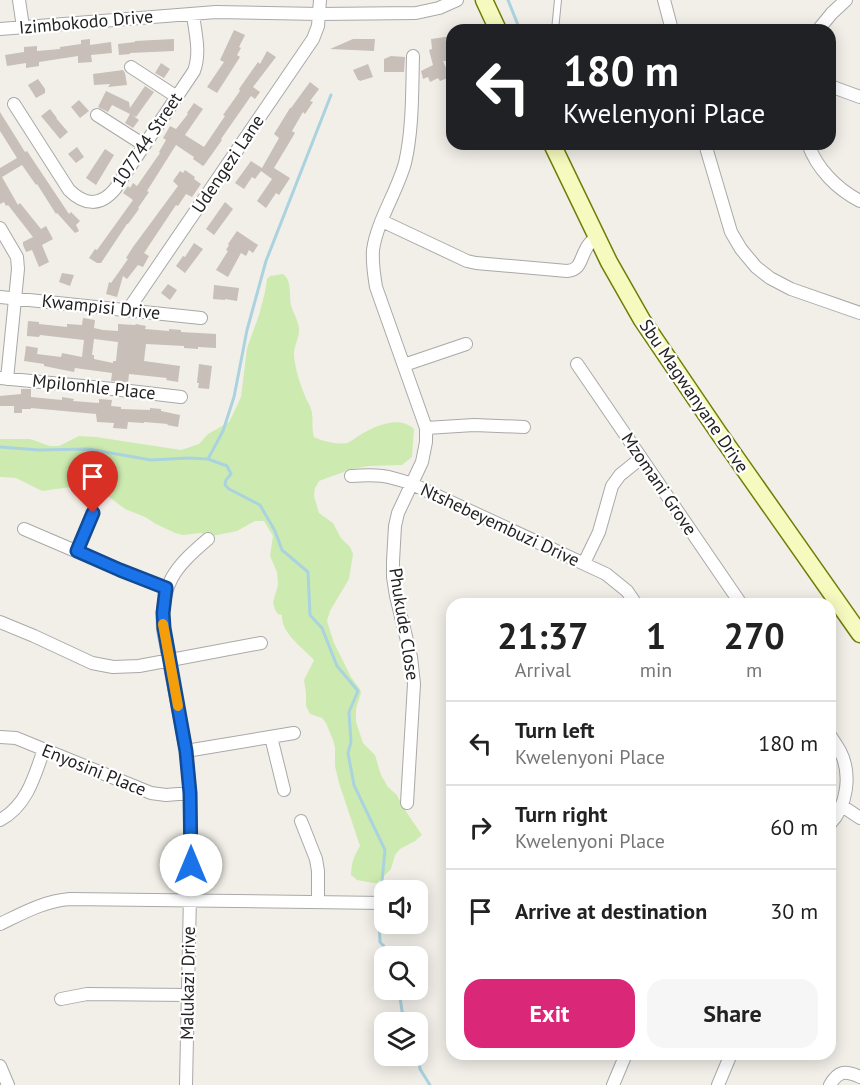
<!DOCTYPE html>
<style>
body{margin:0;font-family:"PT Sans",sans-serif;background:#f6f6f6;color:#222;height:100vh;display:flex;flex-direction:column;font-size:22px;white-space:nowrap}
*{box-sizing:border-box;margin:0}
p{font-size:20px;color:#767676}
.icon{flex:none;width:33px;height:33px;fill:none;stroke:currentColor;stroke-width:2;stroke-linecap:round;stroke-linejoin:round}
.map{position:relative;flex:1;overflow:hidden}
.panel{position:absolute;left:446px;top:598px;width:390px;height:462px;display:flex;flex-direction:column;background:#fff;border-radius:18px;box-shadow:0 3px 15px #0003}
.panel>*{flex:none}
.guide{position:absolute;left:446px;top:24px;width:390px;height:126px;border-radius:18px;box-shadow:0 3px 15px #0003;background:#202124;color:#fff;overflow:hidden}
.buttons{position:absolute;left:374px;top:880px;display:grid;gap:12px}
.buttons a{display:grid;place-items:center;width:54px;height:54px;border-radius:12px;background:#fff;box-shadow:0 3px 15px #0003;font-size:30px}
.pin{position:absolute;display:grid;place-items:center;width:51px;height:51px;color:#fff;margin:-62px -26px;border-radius:50% 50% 50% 0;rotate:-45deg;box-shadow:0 0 6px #0007}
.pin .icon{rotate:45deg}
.me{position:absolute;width:66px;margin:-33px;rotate:0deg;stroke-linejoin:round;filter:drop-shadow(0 0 4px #0008)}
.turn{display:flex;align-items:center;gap:21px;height:126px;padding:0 18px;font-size:27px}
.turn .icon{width:78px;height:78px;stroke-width:2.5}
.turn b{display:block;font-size:42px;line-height:51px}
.eta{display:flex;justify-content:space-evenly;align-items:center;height:102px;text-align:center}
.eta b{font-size:36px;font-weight:700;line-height:42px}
.primary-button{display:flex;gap:12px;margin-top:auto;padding:12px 18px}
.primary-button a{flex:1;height:69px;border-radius:18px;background:#db2777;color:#fff;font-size:24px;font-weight:700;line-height:69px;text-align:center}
.primary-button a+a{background:#f6f6f6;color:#222}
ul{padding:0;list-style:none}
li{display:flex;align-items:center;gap:18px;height:84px;padding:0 18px;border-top:2px solid #e0e0e0}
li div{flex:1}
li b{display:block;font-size:22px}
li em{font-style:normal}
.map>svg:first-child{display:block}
.grass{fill:#cdebb0}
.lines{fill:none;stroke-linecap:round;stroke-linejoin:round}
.stream{stroke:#aad3df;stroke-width:3}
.building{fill:#c7bfb8;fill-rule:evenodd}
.service-casing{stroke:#a9a9a9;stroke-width:8}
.minor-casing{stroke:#a9a9a9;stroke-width:14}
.secondary-casing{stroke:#707d05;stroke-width:19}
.service{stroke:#fff;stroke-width:6}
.minor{stroke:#fff;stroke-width:12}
.secondary{stroke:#f7fabf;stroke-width:16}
.route-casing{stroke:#114b97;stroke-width:15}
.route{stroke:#1a73e8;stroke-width:10}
.slow{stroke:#f59e0b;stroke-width:10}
.labels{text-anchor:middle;stroke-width:4.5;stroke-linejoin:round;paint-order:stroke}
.street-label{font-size:18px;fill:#222;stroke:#fff}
</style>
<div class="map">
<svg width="860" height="1085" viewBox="0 0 860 1085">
<rect width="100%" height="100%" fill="#f2efe9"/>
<path class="grass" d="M283,274C292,280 289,295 291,305C293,313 300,323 299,332C298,340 294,346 294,355C295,368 300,384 305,396C306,400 310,404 311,409C314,417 311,428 314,437C322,441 338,445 347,443C351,442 356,437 360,435C375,426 399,415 414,429L412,457L402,465L369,466L352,469L319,481L315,488L314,496L319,513L333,523L341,538L350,547L353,554L349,579L330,611L327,621L334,643L351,677L360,689L361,693L356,709V722L363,743L375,755L381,775L388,787L397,795L403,807L422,835L415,841L400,849L395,855L391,869L377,883H373L357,880L351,875C351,863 354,856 360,846L339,783L335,766V748L333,740L326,723L322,718L310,714L306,706V693L304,680L314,660C302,647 281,633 282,615L278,614L275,610L273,602L278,585L277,572L270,556L273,536L264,521H255L237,531L212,536L200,533L183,535L175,533L156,524L145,517L125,509L108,496L71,487L42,491L16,478L0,477V439H30L50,446H59L79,436L96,437L181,450L199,444L208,434L229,422L233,414L241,397L247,348L259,315L265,292L267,279L270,276Z"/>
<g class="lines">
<path class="stream" d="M508,0L520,30
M0,447L39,450L88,449L151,460L188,458L208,459L227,466L231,474L226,480L225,485L229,489L260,505L275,531L282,550L308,572L310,615L322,628L337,666L358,691L349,712L351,742L348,753L354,785L385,850L381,891
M208,459L223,431L234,397L247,330L266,261L331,95
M379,914L380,942L394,957
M399,990L402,1011L410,1023
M417,1045L420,1069L430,1085"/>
</g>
<path class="building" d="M234,30L245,35L239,47L241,48L237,55L240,57L217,93L207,87L224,62L220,60Z
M452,36V61H443L450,77L440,81L438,78L430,82L428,77L423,79L421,71L433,65L429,50L432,49L431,39Z
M90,39V45L111,42L112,53L91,55L92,62L78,63V56L39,62V66L26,68V63L7,66L5,55L24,52V47L37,46V51L60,49V47L81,44V40Z
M174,39V51L130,53V54L119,55L118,44L135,42V41Z
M353,39H375L374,51L330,49Z
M267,51L276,57L253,87L260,92L255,99L251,96L221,139L222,140L205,164L203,166L193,159L194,157L176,145L147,191L149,192L138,208L139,209L128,224H127L101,263H97L89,258L95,249L97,250L133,200L123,193L128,186L130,188L133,183L137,186L160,153L159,152L166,140L163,138L170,126L176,129L188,114L187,113L194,103L203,109L185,135L204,147L225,116L223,115L240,91L239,89L258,62L260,64Z
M391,56L405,57L404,72H384V59Z
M161,63L170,69L164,78L155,73Z
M368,64L373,77L360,81L359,80H358L353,70Z
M123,70L125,73L127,85L108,87L110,84L94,85L93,74Z
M38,79L45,89V93L36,98L28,85Z
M310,82L319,89L310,101L313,102L305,114L303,112L292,131L295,133L274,168L290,178L279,195L276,193L266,208L257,201L272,179L261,171L255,179L252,177L244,189L235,183L251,161L262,168L279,138L274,134L290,108H291Z
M145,86L154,92L136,117L132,115L139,120L133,128L125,123L130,114L112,105L108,112L98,107L106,91L129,102L130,108Z
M79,100L89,111L80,118L71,107Z
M50,109L57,118H56L68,132L60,139L41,116Z
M0,112L25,152L27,151L69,214L71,212L80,221L76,225L79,231L75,233L57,213L56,214L37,184L36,185L22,165L2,177L18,205L20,203L41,229L46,226L53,239L42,245L49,262L39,267L32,250L26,252L23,245V242L33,237L8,205L6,206L4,202L0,204V168L17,158L0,131Z
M77,147L84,157L76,163L68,154Z
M105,149L114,155L96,185L86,178Z
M185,170L195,177L194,179L201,184L192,197L186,194L178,206L176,205L144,253L149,256L143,267L138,265L127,279L123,276L117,297L106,294L109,282L111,283L128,259L126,258L133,247L178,186L173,181L180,171L183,173Z
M225,202L233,209L214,235L206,229Z
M237,231L258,245L253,253L249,250L246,256L241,253L228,277L216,270L228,251L226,250L229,245L228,244Z
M194,243L203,249L185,273L176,266L183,256L185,257Z
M62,273L74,275L70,286L59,282Z
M168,284L177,290L170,300L161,293Z
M214,285L239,288L237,301L225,299V300L213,299Z
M83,318L95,320L94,328L103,330L118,331V324L135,325L136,324L146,326L145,329L169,331V329L181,330V332L216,334V348L198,347V349L184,348V346L146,344L144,361L180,366L178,382L166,380L167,378L129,374L128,383L111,381L112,373L75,368L74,372L44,366V364L24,361L26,346L38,348L37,354L61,357L62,353L82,357L84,340L40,335L39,337L27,336V333L28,321L39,322V324L67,327V324L82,325ZM94,339L118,342L116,361H113V363L94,359V355H92Z
M199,364L212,366L209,389L198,388L199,383H197Z
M21,389H31V397L62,400V397L74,399L73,401L99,403V399L112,400L111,406L121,407V409L150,410V408L161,409V411L180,415L178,427L167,425L168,424L144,422V423L128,422L127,429L113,428L114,423L97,422L96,414L31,408V409H22V413H14V406H0V396L21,394Z"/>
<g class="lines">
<g class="service-casing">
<path id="service" d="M555,30L558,0"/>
</g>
<g class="minor-casing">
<path id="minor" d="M19,0L23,27
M664,0L672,30
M0,29L216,12L320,14L416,13L439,8L457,0
M818,30L832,13L846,0
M131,67L177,97
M830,86L860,97
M14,104L69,190C84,205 100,207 115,189L194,71C201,52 195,33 193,14
M97,115L144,145
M705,144L731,232L741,249L756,267L770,278L791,289L860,313
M808,144C817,169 837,189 860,201
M382,221L467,261L476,263L567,271C581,270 580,259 586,249C588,244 592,241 596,237
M0,228L17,257L18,269L7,379
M0,297L201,318
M128,310L313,39L318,26L320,0
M577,364L741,604
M404,365L466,344
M0,378L113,389L181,397
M426,428L474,425L524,427
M351,476C377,474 387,475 412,484L606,574L627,591L636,604
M24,529L120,570L166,588
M77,551L93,513
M584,563L599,532L612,486L620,475L641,458
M0,622L34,636L92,663L113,667L139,666L261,643
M830,735C833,740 837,746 840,751C852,774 847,806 830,824
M0,737L16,738L151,793L166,795L190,793
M271,737L284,790
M186,751L294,733
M407,803L414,684L411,657L396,596L393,577V561L395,526L398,513L422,462L426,442V428L376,287C374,275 372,263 373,250C377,221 397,192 405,163C413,128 412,91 413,56
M842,806L860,818
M0,820C27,806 35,775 44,749
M301,821L316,859L318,871V901
M0,924C23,913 44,901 70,899L384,903
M61,999L87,994L188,995
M0,1066L8,1085
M186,1085L191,847L190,793L186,751L163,629C161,583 174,568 208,539
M613,1085L626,1054
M718,1085L731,1054
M830,1085C838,1071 845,1070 860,1077"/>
</g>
<g class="secondary-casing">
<path id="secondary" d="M484,0L498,30
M552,144L609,262L642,320L718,432L860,634"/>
</g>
<use href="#service" class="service"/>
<use href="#minor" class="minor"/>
<use href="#secondary" class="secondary"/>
</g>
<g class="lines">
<g class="route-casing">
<path id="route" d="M93,513L77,551L120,570L166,588L163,613L164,628L186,751L190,793L191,865"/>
</g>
<use href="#route" class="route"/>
<path class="slow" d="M163,624L178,706"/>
</g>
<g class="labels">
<g class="street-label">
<text transform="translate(86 22) rotate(-5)" y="6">Izimbokodo Drive</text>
<text transform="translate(147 140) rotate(-56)" y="6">107744 Street</text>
<text transform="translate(228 164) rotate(-56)" y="6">Udengezi Lane</text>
<text transform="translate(101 307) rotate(6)" y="6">Kwampisi Drive</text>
<text transform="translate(94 387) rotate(6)" y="6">Mpilonhle Place</text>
<text transform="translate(694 396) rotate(56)" y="6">Sbu Magwanyane Drive</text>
<text transform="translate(659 484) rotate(56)" y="6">Mzomani Grove</text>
<text transform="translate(500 525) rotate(25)" y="6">Ntshebeyembuzi Drive</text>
<text transform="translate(404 624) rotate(81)" y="6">Phukude Close</text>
<text transform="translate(94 770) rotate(22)" y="6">Enyosini Place</text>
<text transform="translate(188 983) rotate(-89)" y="6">Malukazi Drive</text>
</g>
</g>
</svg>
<div class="buttons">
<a><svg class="icon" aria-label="sound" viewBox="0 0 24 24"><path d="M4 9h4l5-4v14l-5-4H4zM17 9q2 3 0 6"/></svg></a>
<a><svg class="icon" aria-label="search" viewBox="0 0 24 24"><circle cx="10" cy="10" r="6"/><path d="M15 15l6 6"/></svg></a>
<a><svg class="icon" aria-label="layers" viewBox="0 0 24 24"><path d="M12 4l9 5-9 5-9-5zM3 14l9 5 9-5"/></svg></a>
</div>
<div class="pin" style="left:93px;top:513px;background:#d93025"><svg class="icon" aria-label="arrive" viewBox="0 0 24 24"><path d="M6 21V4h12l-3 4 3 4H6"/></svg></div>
<svg class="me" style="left:191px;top:865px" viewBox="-20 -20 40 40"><circle r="19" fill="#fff"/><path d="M0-13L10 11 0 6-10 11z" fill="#1a73e8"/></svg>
<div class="guide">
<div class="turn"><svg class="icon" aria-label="left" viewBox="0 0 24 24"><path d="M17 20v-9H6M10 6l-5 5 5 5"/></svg><div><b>180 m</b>Kwelenyoni Place</div></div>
</div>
<section class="panel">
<div class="eta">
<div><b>21:37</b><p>Arrival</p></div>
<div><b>1</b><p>min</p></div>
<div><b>270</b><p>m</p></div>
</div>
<ul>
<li><svg class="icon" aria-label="left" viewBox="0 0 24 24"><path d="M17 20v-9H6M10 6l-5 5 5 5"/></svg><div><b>Turn left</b><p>Kwelenyoni Place</p></div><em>180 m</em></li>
<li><svg class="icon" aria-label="right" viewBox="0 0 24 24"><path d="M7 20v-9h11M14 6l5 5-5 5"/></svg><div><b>Turn right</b><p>Kwelenyoni Place</p></div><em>60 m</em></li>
<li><svg class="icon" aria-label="arrive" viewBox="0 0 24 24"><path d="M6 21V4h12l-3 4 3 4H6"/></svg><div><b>Arrive at destination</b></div><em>30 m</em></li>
</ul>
<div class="primary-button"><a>Exit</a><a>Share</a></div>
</section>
</div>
